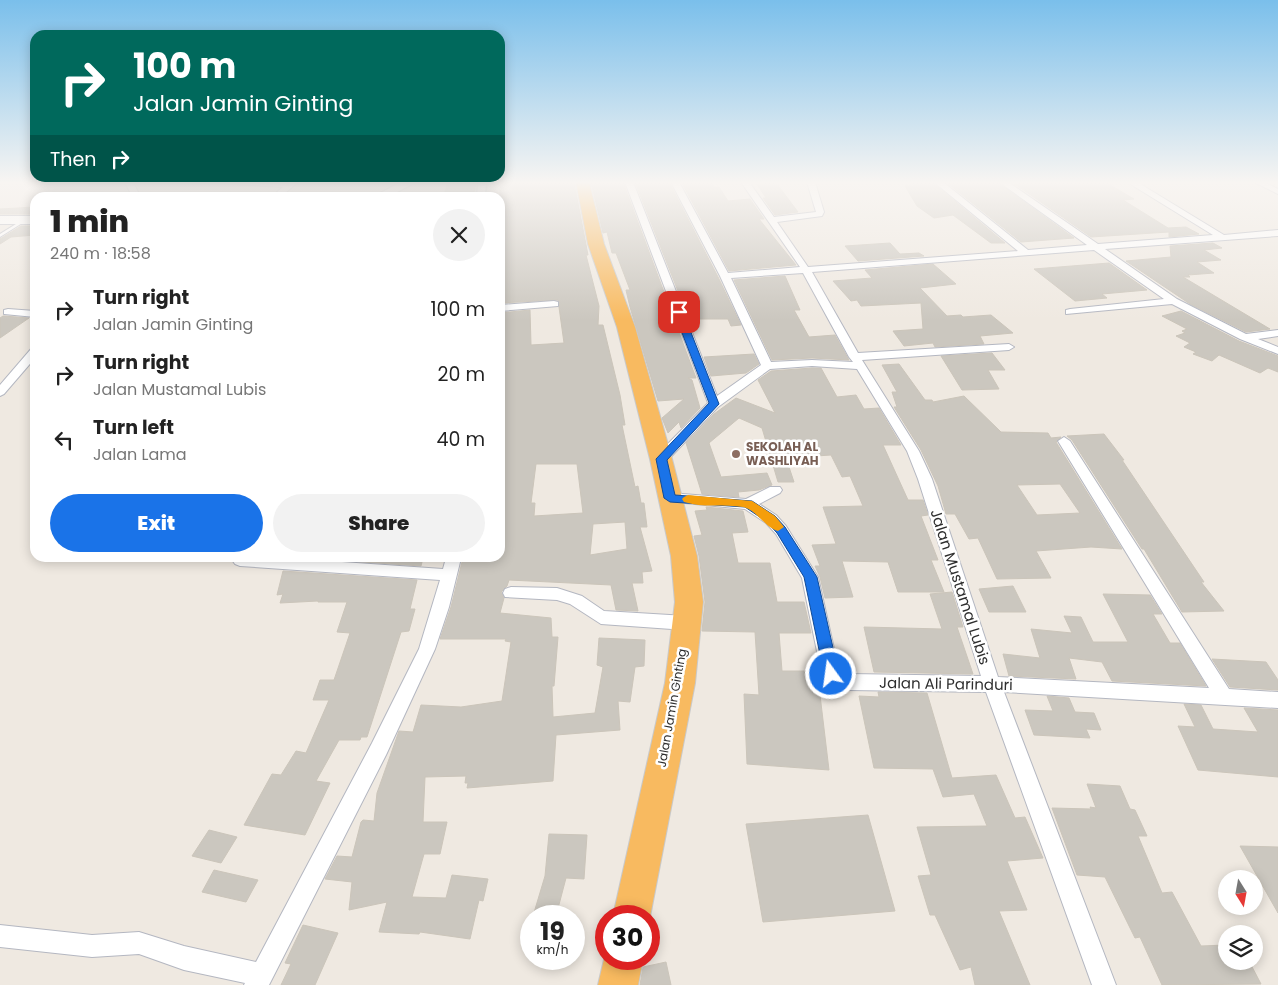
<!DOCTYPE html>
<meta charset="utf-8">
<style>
body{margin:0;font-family:Poppins,sans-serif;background:#f2f2f2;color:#222;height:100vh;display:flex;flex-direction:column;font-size:19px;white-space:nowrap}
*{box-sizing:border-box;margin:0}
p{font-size:16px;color:#767676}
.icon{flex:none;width:28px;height:28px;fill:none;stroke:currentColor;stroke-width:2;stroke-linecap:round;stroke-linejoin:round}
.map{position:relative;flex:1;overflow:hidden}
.panel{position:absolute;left:30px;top:192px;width:475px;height:370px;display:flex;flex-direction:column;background:#fff;border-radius:15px;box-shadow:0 2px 12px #0003}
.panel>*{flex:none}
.guide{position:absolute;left:30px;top:30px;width:475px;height:152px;border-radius:15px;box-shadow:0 2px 12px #0003;background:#00695c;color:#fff;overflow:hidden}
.needle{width:32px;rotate:169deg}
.fabs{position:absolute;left:1218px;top:870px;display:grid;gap:10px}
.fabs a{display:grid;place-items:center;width:45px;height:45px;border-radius:50%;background:#fff;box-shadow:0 2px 12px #0003;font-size:25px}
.speed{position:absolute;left:520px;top:905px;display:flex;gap:10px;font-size:25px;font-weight:700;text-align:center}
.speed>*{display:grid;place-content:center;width:65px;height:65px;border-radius:50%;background:#fff;box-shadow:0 2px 12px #0003;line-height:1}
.speed small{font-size:12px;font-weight:400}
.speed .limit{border:8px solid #d22;background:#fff;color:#111}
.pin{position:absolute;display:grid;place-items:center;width:42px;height:42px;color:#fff;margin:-21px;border-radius:10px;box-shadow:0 2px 8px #0006}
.me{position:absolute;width:55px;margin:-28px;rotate:346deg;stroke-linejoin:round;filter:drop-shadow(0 0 4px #0008)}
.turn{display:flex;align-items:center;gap:18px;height:105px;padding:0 20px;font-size:22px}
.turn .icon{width:65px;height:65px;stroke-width:2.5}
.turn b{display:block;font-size:35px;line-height:42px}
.then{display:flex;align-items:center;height:48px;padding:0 20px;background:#0003;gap:10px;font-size:19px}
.round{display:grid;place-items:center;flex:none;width:52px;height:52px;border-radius:26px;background:#f2f2f2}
.overview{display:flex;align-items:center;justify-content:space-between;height:85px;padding:0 20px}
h1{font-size:30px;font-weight:800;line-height:38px}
.button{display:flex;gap:10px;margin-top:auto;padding:10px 20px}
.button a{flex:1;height:58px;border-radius:30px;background:#1a73e8;color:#fff;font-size:20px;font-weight:800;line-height:58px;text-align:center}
.button a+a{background:#f2f2f2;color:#222}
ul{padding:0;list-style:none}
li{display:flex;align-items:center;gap:15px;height:65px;padding:0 20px}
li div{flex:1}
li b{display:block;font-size:19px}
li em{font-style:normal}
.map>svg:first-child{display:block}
.building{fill:#cbc7bf;stroke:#cbc5ba;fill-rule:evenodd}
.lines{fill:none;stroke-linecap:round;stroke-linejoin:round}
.service-casing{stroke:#b4b7c1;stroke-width:2}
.minor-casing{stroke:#b4b7c1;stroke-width:2}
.secondary-casing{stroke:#b4b7c1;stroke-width:2}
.trunk-casing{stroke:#c9c9c9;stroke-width:2}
.service{fill:#fff;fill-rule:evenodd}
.minor{fill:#fff;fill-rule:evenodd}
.secondary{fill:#fff;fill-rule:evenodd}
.trunk{fill:#f8ba60;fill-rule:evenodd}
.route{fill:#1a73e8;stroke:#114b97}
.slow{fill:#f59e0b}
.education-dot{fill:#8d6e63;stroke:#fff;stroke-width:2}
.labels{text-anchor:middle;stroke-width:5;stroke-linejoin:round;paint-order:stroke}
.education-label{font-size:12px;font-weight:bold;fill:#785e54;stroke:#fff;text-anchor:start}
.street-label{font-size:12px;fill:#2e2e2e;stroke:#fff}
.near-street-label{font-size:15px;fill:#2e2e2e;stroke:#fff}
</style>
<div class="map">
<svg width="1278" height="985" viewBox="0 0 1278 985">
<rect width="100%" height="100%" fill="#efe9e1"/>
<path class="building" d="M448,182H476L473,198H443Z
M500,182H574L588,255H586L599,306L598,325H603L620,395L625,425H622L635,487L638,486L641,503H644L647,527H640L652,571L642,572L643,583H632L638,611L616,610L611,585L509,580L507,586L501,592L504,598L500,613L551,618L552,637H558L554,686H552L553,717L595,713L603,667L597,665L599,638L645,640L644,666L635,667L630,702L618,701L620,730L556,735L553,781L467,788L468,783H465L466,776L425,777L423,822H447L440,854H424L412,897L446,898L452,875L488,879L483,901L479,900L470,939L420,932L419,934L379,932L387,902L349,910L352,882L325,879L337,856L352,857L361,822L363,820L374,821L377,793L399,731L413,732L421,705L461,707L502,701L511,642L505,641L506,639H440L451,607L463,558H500V313L530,310L531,345L564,343L558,300L500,303ZM536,464H577L583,513L534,516L535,503H531ZM625,522L627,549L590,555L593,524Z
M591,182H623L696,378H688L692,380L700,408L681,428L679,422L668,433L662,418L684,399L658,401L630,307L626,290H630L616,253H612L607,232L603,233Z
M635,182H669L718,277L741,325L731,326L728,319H689Z
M711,182L714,187H719L728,201L750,199L764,219H759L796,265L729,271L682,183Z
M910,182H932L1005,243H991L953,215L934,218L917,206L905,186H914Z
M946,182H997L1074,238L1021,242Z
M1012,182H1105L1134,199L1123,200L1168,228L1186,227L1199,234L1169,237V232L1091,237Z
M775,183L777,184L798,212L775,215L763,198H766L757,184Z
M35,207V214H0V209Z
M21,226H35V235L11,237L0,244V239Z
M890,243L900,254L919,253L924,256L858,261L845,246Z
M1213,243L1222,248L1204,250L1221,260L1197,262L1214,273L1188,275L1190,277H1183L1270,329L1246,332L1190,304L1126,261L1171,257L1170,246Z
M1109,263L1147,290L1102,294L1107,298L1075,301L1034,269Z
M933,264L956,284L920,288L947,316L961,315L963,317L991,315L1013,333L980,336L984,344L935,347L933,343L904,346L893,331L923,329L921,303L861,306L857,300L851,301L833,281L872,278L865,270Z
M785,276L800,310H794L809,337L835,335L849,360L812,358L772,360L734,280Z
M1181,311L1239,341L1278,356V372L1268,368L1260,373L1219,355L1212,361L1193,354L1196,352L1184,347L1190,343L1176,336L1185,333L1182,331L1187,329L1162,316Z
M3,316H4L29,318L0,338V318Z
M992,353L1005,370H988L999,389L962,390L941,356Z
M754,354L759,364L746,373L711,376L704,357Z
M899,364L925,400H932L933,402L964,396L1001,432L1048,433L1051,438L1061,437L1056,442L1122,549L1091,547L1036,551L1051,578L997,579L978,538L969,539L955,514H946L938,486L921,450L894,407H897L892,392H897L882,365ZM1060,484L1080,513L1037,515L1017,485Z
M812,368H821L837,397L856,395L864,409L879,408L901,445H883L908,500H923L928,515L921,516L938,560H931L944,592H898L888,562L842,561L853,597L825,598L820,577L815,566H820L812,545L836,544L823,507L863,506L850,476L842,477L831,455L786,458L794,482H778L762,428L739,418L709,443L721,477L767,473L772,485L759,490L738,492L739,497L702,494L686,443L714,414L736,398L775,413L758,380L771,371Z
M1104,434L1124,460H1122L1204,582H1201L1224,611L1182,612L1144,549H1142L1072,440L1067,436Z
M706,507L743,511L748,532L732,533L738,563H770L777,602H804L811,633H779L782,671H818L822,695H820L829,770L747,764L744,694L759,695L755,632L702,631L705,602L699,556L694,536L702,535L695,511L707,510Z
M304,558H423L421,566Z
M283,571L417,580L410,609H415L409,631L401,632L367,737H361L360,740H339L316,781L330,783L305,835L244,825L272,774L281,775L296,751L306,753L329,700H313L320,680H334L350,633L337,632L347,602H318V601L280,603L283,594L277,595Z
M1013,586L1026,612H989L979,589Z
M952,592L963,627H957L973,674L874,672L864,627L942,629L930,594Z
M1103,594L1150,595L1162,614H1153L1170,643H1180L1206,686L1112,681L1102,662L1069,658L1076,679L1009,676L1003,654L1040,658L1031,629L1072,633L1064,616L1081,617L1093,642H1128Z
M1212,659L1266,662L1278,680V690L1230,687Z
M878,692L927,693L952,778L996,775L1015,818L1025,817L1043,858L1007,861L1027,910L999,911L1030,985H975L971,967L960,970L935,915H930L918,876L931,875L917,827L987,826L974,794L943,797L933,769L874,768L859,696L879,697Z
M1047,696L1069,698L1075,712L1094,713L1101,730L1086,729L1090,738L1034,735L1025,710L1053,711Z
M1184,704L1201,705L1213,729L1258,732L1244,708L1278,710V777L1198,770L1178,726L1195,727Z
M1087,784L1120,786L1130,809L1135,810L1147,836H1138L1162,893L1172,892L1201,946L1226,945V961H1249L1261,984L1162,985L1140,937L1135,938L1105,877L1077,875L1052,808L1091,809L1090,807L1096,808Z
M868,815L895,911L763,922L746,824Z
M209,830L237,837L221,863L192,856Z
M549,834L587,835L584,879L566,878L556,916H533L545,876Z
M1240,846L1278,847V913Z
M214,870L258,880L246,902L202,892Z
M303,925L338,933L315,985H281L291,964L285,963Z
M666,962L671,985H640L643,967Z"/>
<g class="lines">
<g class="service-casing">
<path id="service" d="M24,219L27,220L0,237V234Z"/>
</g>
<g class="minor-casing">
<path id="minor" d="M125,182H133L138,192L136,198H128L130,192Z
M231,182H296L297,183L279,198H270L283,187L235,184Z
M478,182H486L485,198H477Z
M625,182H633L717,396L761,365L720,276L671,182H679L728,273L800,267L741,182H749L774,217L816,212L807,182H815L824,212L822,216L777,222L808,267L1018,251L934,182H943L1028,250L1087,245L999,182H1008L1098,244L1213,235L1127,182H1137L1224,235L1278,230V236L1105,249L1177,299L1246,334L1278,330V336L1258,339L1278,347V354L1240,339L1172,304L1066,314V310L1070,309L1164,299L1094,250L812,272L858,353L1009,344L1014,347L1009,350L862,360L919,451L932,479L998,677L1209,688L1058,441L1064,437L1070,441L1229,689L1278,692V708L1004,692L1116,985H1092L986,692L849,690L827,681L821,671L802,578L776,534L766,523L745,509L665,501L663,498L665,495L670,493L746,499L770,487H780L782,490L780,493L759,504L776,515L786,526L818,577L839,671L849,674L981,676L918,479L907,451L857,369L812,366L770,369L718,407L666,462H656L654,459L656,456L708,403ZM803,273L849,357L853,362L812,360L771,362L731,278Z
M1254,182H1264L1278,189V194Z
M554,301L558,302V306L500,311V305Z
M8,309L35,311V317L4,314V310Z
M35,348V358L4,394L0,396V385L31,349Z
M234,558H284L443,569L446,558H461L449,607L435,649L386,755L270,983L269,985H244L245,983L184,970L139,954L92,957L0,947V925L92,935L139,932L184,946L256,962L372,743L419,649L440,580L240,566L235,564L232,560Z
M511,587L557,588L582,596L604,611L686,616L692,618L694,623L692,628L686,630L601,624L570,604L557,600L505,597L503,593L505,589Z"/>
</g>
<g class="secondary-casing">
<path id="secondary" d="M401,182H416L386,198H371Z
M0,216H35V224H0Z"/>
</g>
<g class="trunk-casing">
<path id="trunk" d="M576,182H589L604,244L635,327L672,459L697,556L703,602L695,683L649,922V916H613L665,683L675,602L671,556L650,459L617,327L588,244Z
M606,951V959H643L638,985H598Z"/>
</g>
<use href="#service" class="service"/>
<use href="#minor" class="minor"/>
<use href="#secondary" class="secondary"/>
<use href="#trunk" class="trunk"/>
</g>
<linearGradient id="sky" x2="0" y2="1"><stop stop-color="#7abfeb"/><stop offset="0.57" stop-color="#f8f5f2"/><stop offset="1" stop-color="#f8f5f2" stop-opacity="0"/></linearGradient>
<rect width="1278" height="320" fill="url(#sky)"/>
<path class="route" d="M676,310L683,312L719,404L667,460L675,495L752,501L775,516L785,527L817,577L839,674L836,679L831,681L826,679L824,674L804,577L777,533L767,522L745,507L670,502L664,498L656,459L709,403L674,312Z"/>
<path class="slow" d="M688,495L752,501L775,516L784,527L778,531C765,528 757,510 743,507C724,504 703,508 684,502L682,499L684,497Z"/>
<circle class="education-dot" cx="736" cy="454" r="5"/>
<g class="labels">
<g class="education-label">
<text x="746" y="451">SEKOLAH AL<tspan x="746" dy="14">WASHLIYAH</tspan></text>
</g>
<g class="street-label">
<text transform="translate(672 708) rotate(-80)" y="4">Jalan Jamin Ginting</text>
</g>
<g class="near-street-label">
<text transform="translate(960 587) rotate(72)" y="5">Jalan Mustamal Lubis</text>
<text transform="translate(946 684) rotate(1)" y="5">Jalan Ali Parinduri</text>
</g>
</g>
</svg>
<div class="fabs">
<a><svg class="needle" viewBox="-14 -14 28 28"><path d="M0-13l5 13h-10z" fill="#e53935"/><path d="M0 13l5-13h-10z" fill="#767676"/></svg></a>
<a><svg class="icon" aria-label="layers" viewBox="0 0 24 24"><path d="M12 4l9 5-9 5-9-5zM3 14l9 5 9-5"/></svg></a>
</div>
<div class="speed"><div>19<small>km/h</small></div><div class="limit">30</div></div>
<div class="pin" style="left:679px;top:312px;background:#d93025"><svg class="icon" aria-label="arrive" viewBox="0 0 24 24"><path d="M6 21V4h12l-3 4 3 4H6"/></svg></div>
<svg class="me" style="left:831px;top:674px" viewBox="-20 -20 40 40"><circle r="17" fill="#1a73e8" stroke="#fff" stroke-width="3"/><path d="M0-11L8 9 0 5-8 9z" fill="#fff"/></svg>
<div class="guide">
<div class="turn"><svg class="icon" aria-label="right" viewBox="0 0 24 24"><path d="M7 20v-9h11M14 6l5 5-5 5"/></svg><div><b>100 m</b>Jalan Jamin Ginting</div></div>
<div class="then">Then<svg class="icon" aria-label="right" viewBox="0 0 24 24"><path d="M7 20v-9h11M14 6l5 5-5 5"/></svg></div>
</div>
<section class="panel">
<div class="overview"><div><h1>1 min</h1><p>240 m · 18:58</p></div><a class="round"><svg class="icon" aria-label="close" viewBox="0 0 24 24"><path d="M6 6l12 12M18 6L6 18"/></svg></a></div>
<ul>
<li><svg class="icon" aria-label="right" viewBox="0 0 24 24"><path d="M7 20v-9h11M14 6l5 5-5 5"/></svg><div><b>Turn right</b><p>Jalan Jamin Ginting</p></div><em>100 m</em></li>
<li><svg class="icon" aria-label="right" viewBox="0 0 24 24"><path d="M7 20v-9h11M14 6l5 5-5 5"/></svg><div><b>Turn right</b><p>Jalan Mustamal Lubis</p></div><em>20 m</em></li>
<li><svg class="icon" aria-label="left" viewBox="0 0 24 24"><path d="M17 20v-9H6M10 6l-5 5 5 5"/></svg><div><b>Turn left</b><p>Jalan Lama</p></div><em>40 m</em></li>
</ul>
<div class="button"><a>Exit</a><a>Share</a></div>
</section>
</div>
